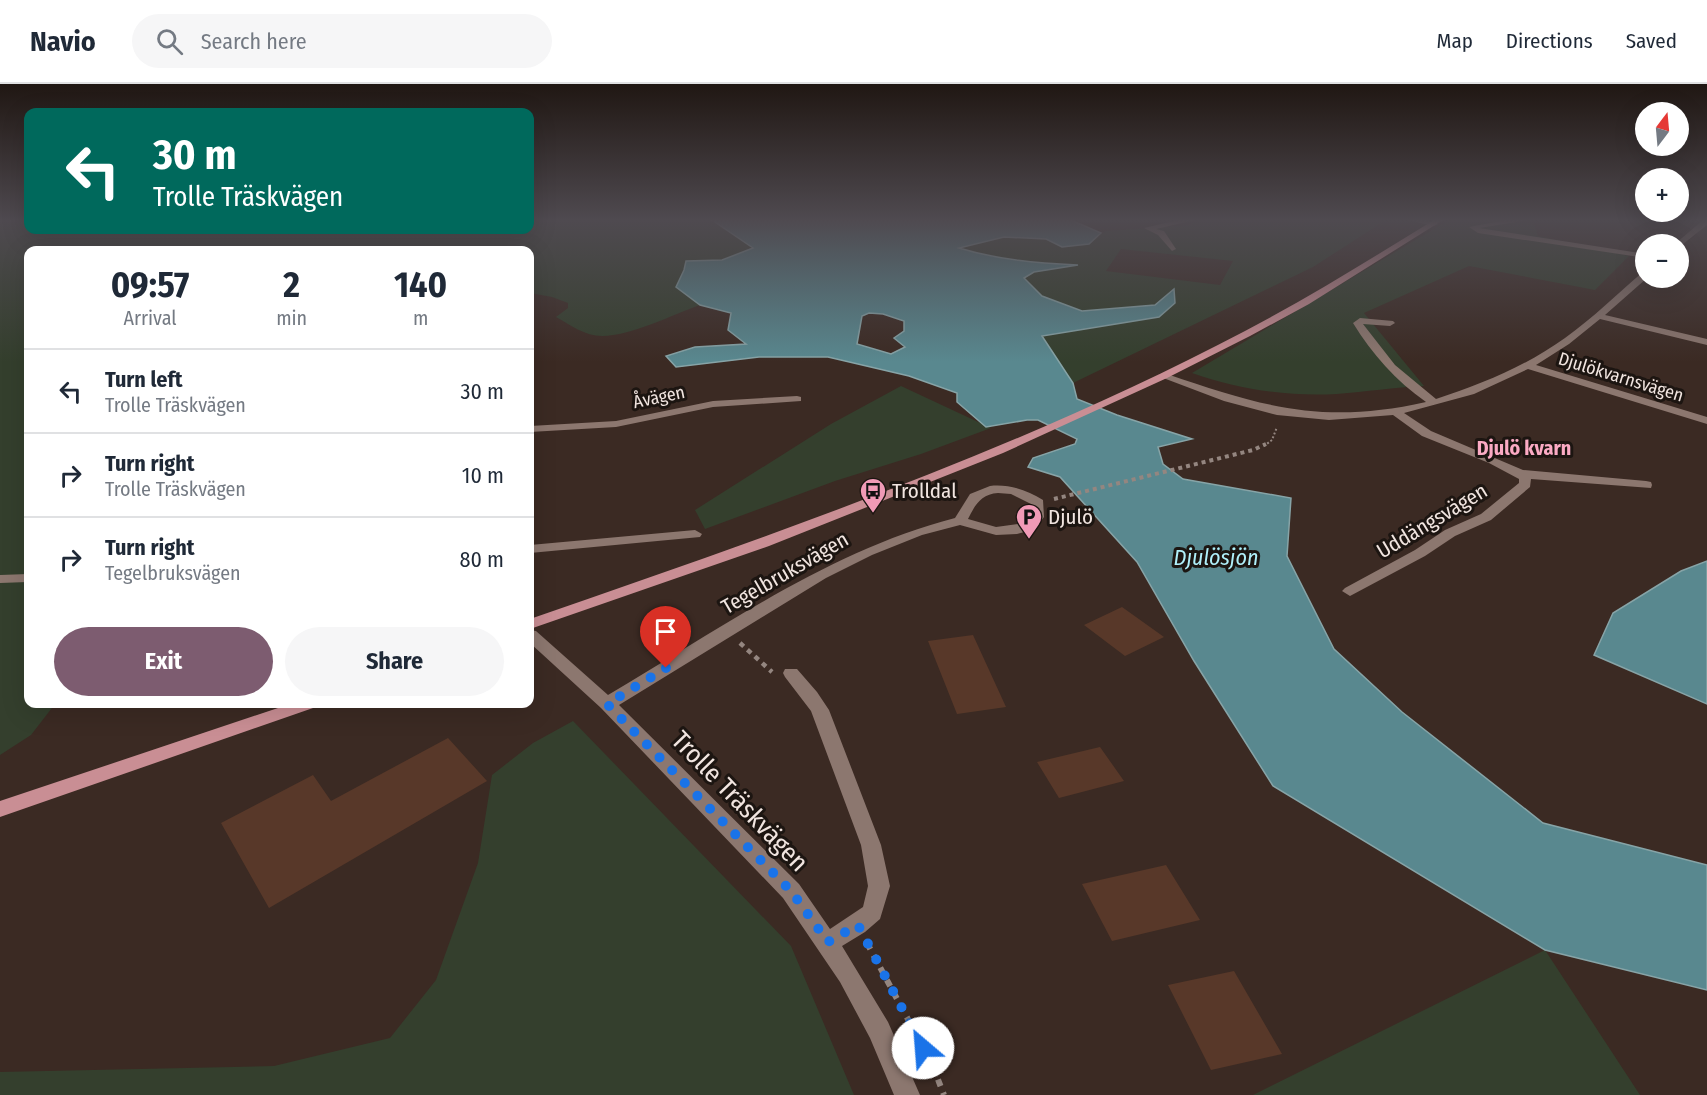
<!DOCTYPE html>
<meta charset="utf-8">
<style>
body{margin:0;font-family:"Fira Sans Condensed",sans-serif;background:#f6f6f7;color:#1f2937;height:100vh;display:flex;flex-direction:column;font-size:22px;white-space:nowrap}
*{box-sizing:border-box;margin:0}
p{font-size:20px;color:#747a83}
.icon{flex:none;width:33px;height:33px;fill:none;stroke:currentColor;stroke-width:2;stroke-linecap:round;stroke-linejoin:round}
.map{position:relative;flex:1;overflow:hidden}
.details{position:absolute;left:24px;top:162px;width:510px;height:462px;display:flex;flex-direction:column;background:#fff;border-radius:12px;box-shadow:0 6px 24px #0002}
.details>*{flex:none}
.banner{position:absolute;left:24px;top:24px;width:510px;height:126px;border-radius:12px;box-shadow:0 6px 24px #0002;background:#00695c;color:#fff;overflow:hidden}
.needle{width:39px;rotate:16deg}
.tools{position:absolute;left:1635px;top:18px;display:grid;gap:12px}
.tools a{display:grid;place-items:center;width:54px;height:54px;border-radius:50%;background:#fff;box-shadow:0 6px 24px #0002;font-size:30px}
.pin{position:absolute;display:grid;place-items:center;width:51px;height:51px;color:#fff;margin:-62px -26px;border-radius:50% 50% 50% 0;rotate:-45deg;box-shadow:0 0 6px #0007}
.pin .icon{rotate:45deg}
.me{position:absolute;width:66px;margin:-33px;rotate:333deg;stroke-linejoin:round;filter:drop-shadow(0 0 4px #0008)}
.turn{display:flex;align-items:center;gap:21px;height:126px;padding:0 30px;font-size:27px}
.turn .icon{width:78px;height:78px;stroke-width:2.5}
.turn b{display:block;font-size:42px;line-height:51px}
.eta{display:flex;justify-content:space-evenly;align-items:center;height:102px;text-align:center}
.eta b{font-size:36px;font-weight:700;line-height:42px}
.action{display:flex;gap:12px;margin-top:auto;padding:12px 30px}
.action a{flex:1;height:69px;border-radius:36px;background:#7d5c70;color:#fff;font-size:24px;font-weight:700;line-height:69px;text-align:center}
.action a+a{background:#f6f6f7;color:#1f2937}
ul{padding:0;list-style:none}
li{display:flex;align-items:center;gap:18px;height:84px;padding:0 30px;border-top:2px solid #e0e1e3}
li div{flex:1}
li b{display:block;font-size:22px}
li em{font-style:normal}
header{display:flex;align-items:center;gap:36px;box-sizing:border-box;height:84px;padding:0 30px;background:#fff;border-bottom:2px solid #e0e1e3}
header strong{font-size:28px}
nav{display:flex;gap:33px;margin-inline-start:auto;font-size:21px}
.search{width:420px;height:54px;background:#f6f6f7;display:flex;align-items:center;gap:15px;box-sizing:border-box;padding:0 21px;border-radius:33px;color:#747a83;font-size:22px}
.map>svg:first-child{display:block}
.green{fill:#343f2d;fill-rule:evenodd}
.water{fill:#59888f;stroke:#87a4a7;stroke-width:1.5;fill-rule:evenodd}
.building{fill:#583829}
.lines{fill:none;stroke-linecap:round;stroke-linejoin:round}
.path-far3{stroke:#948680;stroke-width:2;stroke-dasharray:2 2;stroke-linecap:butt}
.path-far2{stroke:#948680;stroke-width:4;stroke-dasharray:4 4;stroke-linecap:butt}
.path-far1{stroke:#948680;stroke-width:4.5;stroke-dasharray:5 5;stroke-linecap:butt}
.path{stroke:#948680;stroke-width:6;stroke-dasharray:7 7;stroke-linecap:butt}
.minor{fill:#8c776f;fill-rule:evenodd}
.major{fill:#c98e94;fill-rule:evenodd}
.route{stroke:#1a73e8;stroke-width:10;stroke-dasharray:0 18}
.labels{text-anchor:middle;stroke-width:6;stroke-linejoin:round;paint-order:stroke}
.far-street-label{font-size:18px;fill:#f1e5e0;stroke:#1c1511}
.far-quarter-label{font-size:20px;font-weight:bold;fill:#fbaac4;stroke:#1c1511}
.poi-label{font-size:21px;fill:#f1e5e0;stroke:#1c1511;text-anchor:start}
.street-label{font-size:21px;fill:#f1e5e0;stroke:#1c1511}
.water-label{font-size:22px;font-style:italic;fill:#b0f0fa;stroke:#1c1511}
.near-street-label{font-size:26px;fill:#f1e5e0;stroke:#1c1511}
</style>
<header>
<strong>Navio</strong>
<div class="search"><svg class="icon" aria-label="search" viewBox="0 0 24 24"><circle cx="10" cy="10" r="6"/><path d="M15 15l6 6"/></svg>Search here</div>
<nav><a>Map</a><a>Directions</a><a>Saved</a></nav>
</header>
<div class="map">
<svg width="1707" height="1011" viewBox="0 0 1707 1011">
<rect width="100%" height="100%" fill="#3b2a23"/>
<path class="green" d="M0,136H28V146H530V136H712L754,164L722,176L686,177L684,186L676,203L700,221C672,231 631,252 602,252C585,252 570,241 556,233L568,224V219L552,213L530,209V166H28V620H55L31,651L0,671Z
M1195,136H1386L1313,183L1073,299L1042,252L1159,233L1174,206L1155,221L1082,227L1042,212L1024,194L1034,188L1074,180C1033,179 996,175 958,163L1004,153L1046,155L1062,163L1088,160L1106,147L1189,141ZM1121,165L1233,177L1220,201L1106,187Z
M1449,136H1533L1538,152L1629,172L1595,206L1469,182L1364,229L1424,302C1394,303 1366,308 1337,310C1288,313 1237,305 1192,289Z
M901,302L991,344L921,370L835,397L705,445L695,426L831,340Z
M573,637L791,862L854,1011H0V988L274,982L390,954L436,896L478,779L492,691L533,659Z
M1545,866L1640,1011H1253Z"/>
<path class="water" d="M712,136H1071L1101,149L1089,160L1062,163L1046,155L1004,153L959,164C999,176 1037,179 1078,181L1034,188L1024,194L1042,212L1082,227L1155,221L1174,205L1175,219L1159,233L1042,252L1073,299L1077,315L1117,331L1192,355L1158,363L1163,380L1183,395L1291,414L1287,472L1334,565L1402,628L1543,739L1707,781V906L1545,866L1273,702L1194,577L1137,478L1060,393L1028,383L1033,374L1075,360L1077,355L1038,336H1027L986,343L957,318V309L909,292L828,273H759L676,283L666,272L695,263L746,260L728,246L731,229L700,221L676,203L684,186L686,177L722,176L753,164ZM869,229L883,230L904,237V247L894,254L905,263L891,270L857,260L862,232Z
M1707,477V620L1594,571L1613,529L1681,487Z"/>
<path class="building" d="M1122,523L1164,553L1125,572L1084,541Z
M973,551L1006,623L957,630L928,557Z
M448,654L487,697L269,824L221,739L313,691L331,717Z
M1100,663L1124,697L1059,714L1037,678Z
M1166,781L1200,836L1112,857L1082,800Z
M1234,887L1282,970L1211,986L1168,901Z"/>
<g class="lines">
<path class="path-far3" d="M1264,362L1272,356L1277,343"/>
<path class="path-far2" d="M1054,415L1253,366L1266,360"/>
<path class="path-far1" d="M740,559L772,588"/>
<path class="path" d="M867,859L932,980L944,1011"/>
<path class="minor" d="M1178,136H1195L1156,145L1164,147L1176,165L1172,167L1158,151L1144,144Z
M1407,136H1426L1438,140L1434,142Z
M1506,136H1529L1479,144L1646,170V174L1478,149L1469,143Z
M1703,136H1707V141L1678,164V160H1675Z
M1643,188H1646L1647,194L1605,231L1707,255V261L1600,235L1569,260L1536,281L1707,333V340L1528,285L1474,310L1404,329L1431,347L1523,386L1646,397L1651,398L1652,401L1651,404L1531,395L1530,403L1491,436L1455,452L1425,472L1350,512L1342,507L1345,504L1415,466L1445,446L1481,430L1519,399V395L1489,379L1422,352L1393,331L1329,336L1277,331L1224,317L1158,292L1167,290C1263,323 1324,341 1426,318C1396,297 1372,270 1353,239L1360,234L1393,237L1395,239L1390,242L1363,240L1395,281L1436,315C1482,300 1526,282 1565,254C1593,234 1617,210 1643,188Z
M797,312L801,313V317L713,323L616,343L530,348V342L616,337L713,317Z
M990,402C1009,400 1027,406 1043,416L1044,433L1035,445L1017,450L996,451L960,441L922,451L872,471L826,494L619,621L799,800L830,845L863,823L868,802L861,761L811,627L785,593L783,589L785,585H797L817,608L829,626L881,761L890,802L880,835L865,848L842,862L888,938L920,1011H894L870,954L840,898L783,814L601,624L530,559V546L536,547L608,611C719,546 830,466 955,434L970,410ZM998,409L1011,410L1031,420L1030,433L1025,439L996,443L968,435C975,421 981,410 998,409Z
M695,446L702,450L700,453L530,469V461Z
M28,490V498L0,499V491Z"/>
<path class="major" d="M1434,136H1443L1309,220L1250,252L1167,294L1003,369L769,462L530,545V535C772,451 1017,367 1245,247C1310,213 1372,174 1434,136Z
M290,620H316L313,624L0,733V717Z"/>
</g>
<linearGradient id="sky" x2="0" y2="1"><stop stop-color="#201713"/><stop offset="0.49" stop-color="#4f4a50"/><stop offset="1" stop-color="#4f4a50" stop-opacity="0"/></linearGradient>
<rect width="1707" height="278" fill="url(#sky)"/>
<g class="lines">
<path class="route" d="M666,584L607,620L791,807L828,858L858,841L923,964"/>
</g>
<defs>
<g id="bus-pin" transform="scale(1.35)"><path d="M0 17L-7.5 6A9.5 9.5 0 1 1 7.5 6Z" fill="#f09ab6" stroke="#1c1511"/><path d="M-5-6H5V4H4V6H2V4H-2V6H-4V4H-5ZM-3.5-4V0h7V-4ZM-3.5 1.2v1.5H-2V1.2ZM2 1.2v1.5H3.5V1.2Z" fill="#111"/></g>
<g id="parking-pin" transform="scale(1.35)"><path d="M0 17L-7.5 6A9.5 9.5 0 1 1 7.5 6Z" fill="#f09ab6" stroke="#1c1511"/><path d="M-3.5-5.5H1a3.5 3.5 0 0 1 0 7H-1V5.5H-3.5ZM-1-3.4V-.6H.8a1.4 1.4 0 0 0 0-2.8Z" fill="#111"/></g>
</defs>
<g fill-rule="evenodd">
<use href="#bus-pin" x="873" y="407"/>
<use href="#parking-pin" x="1029" y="433"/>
</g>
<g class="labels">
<g class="far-street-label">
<text transform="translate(1621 293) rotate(17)" y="6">Djulökvarnsvägen</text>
<text transform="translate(659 313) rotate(-12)" y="6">Åvägen</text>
</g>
<g class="far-quarter-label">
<text x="1524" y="371">Djulö kvarn</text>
</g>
<g class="poi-label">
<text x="892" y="414">Trolldal</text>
<text x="1048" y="440">Djulö</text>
</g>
<g class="street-label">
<text transform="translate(1432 437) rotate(-31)" y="7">Uddängsvägen</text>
<text transform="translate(785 489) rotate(-30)" y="7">Tegelbruksvägen</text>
</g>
<g class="water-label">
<text x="1216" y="481">Djulösjön</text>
</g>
<g class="near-street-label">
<text transform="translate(740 717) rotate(46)" y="9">Trolle Träskvägen</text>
</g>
</g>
</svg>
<div class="tools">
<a><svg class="needle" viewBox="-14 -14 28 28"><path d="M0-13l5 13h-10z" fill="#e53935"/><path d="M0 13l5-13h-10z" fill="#747a83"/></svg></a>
<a>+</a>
<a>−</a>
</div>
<div class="pin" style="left:666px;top:584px;background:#d93025"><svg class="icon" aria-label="arrive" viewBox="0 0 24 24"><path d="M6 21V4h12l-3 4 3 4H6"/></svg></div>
<svg class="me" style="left:923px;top:964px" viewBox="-20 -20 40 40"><circle r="19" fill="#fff"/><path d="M0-13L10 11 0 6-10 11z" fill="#1a73e8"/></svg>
<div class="banner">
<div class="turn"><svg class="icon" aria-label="left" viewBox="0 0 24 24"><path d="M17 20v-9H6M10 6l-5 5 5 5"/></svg><div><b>30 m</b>Trolle Träskvägen</div></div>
</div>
<section class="details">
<div class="eta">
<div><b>09:57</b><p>Arrival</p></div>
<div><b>2</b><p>min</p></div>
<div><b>140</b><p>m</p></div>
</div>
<ul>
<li><svg class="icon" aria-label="left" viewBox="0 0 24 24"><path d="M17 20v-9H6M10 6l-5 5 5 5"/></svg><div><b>Turn left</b><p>Trolle Träskvägen</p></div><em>30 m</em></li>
<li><svg class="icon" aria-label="right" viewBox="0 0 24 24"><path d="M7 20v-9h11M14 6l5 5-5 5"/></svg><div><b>Turn right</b><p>Trolle Träskvägen</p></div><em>10 m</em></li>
<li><svg class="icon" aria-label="right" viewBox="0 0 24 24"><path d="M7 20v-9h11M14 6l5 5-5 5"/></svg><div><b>Turn right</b><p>Tegelbruksvägen</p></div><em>80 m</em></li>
</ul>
<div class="action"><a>Exit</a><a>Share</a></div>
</section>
</div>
